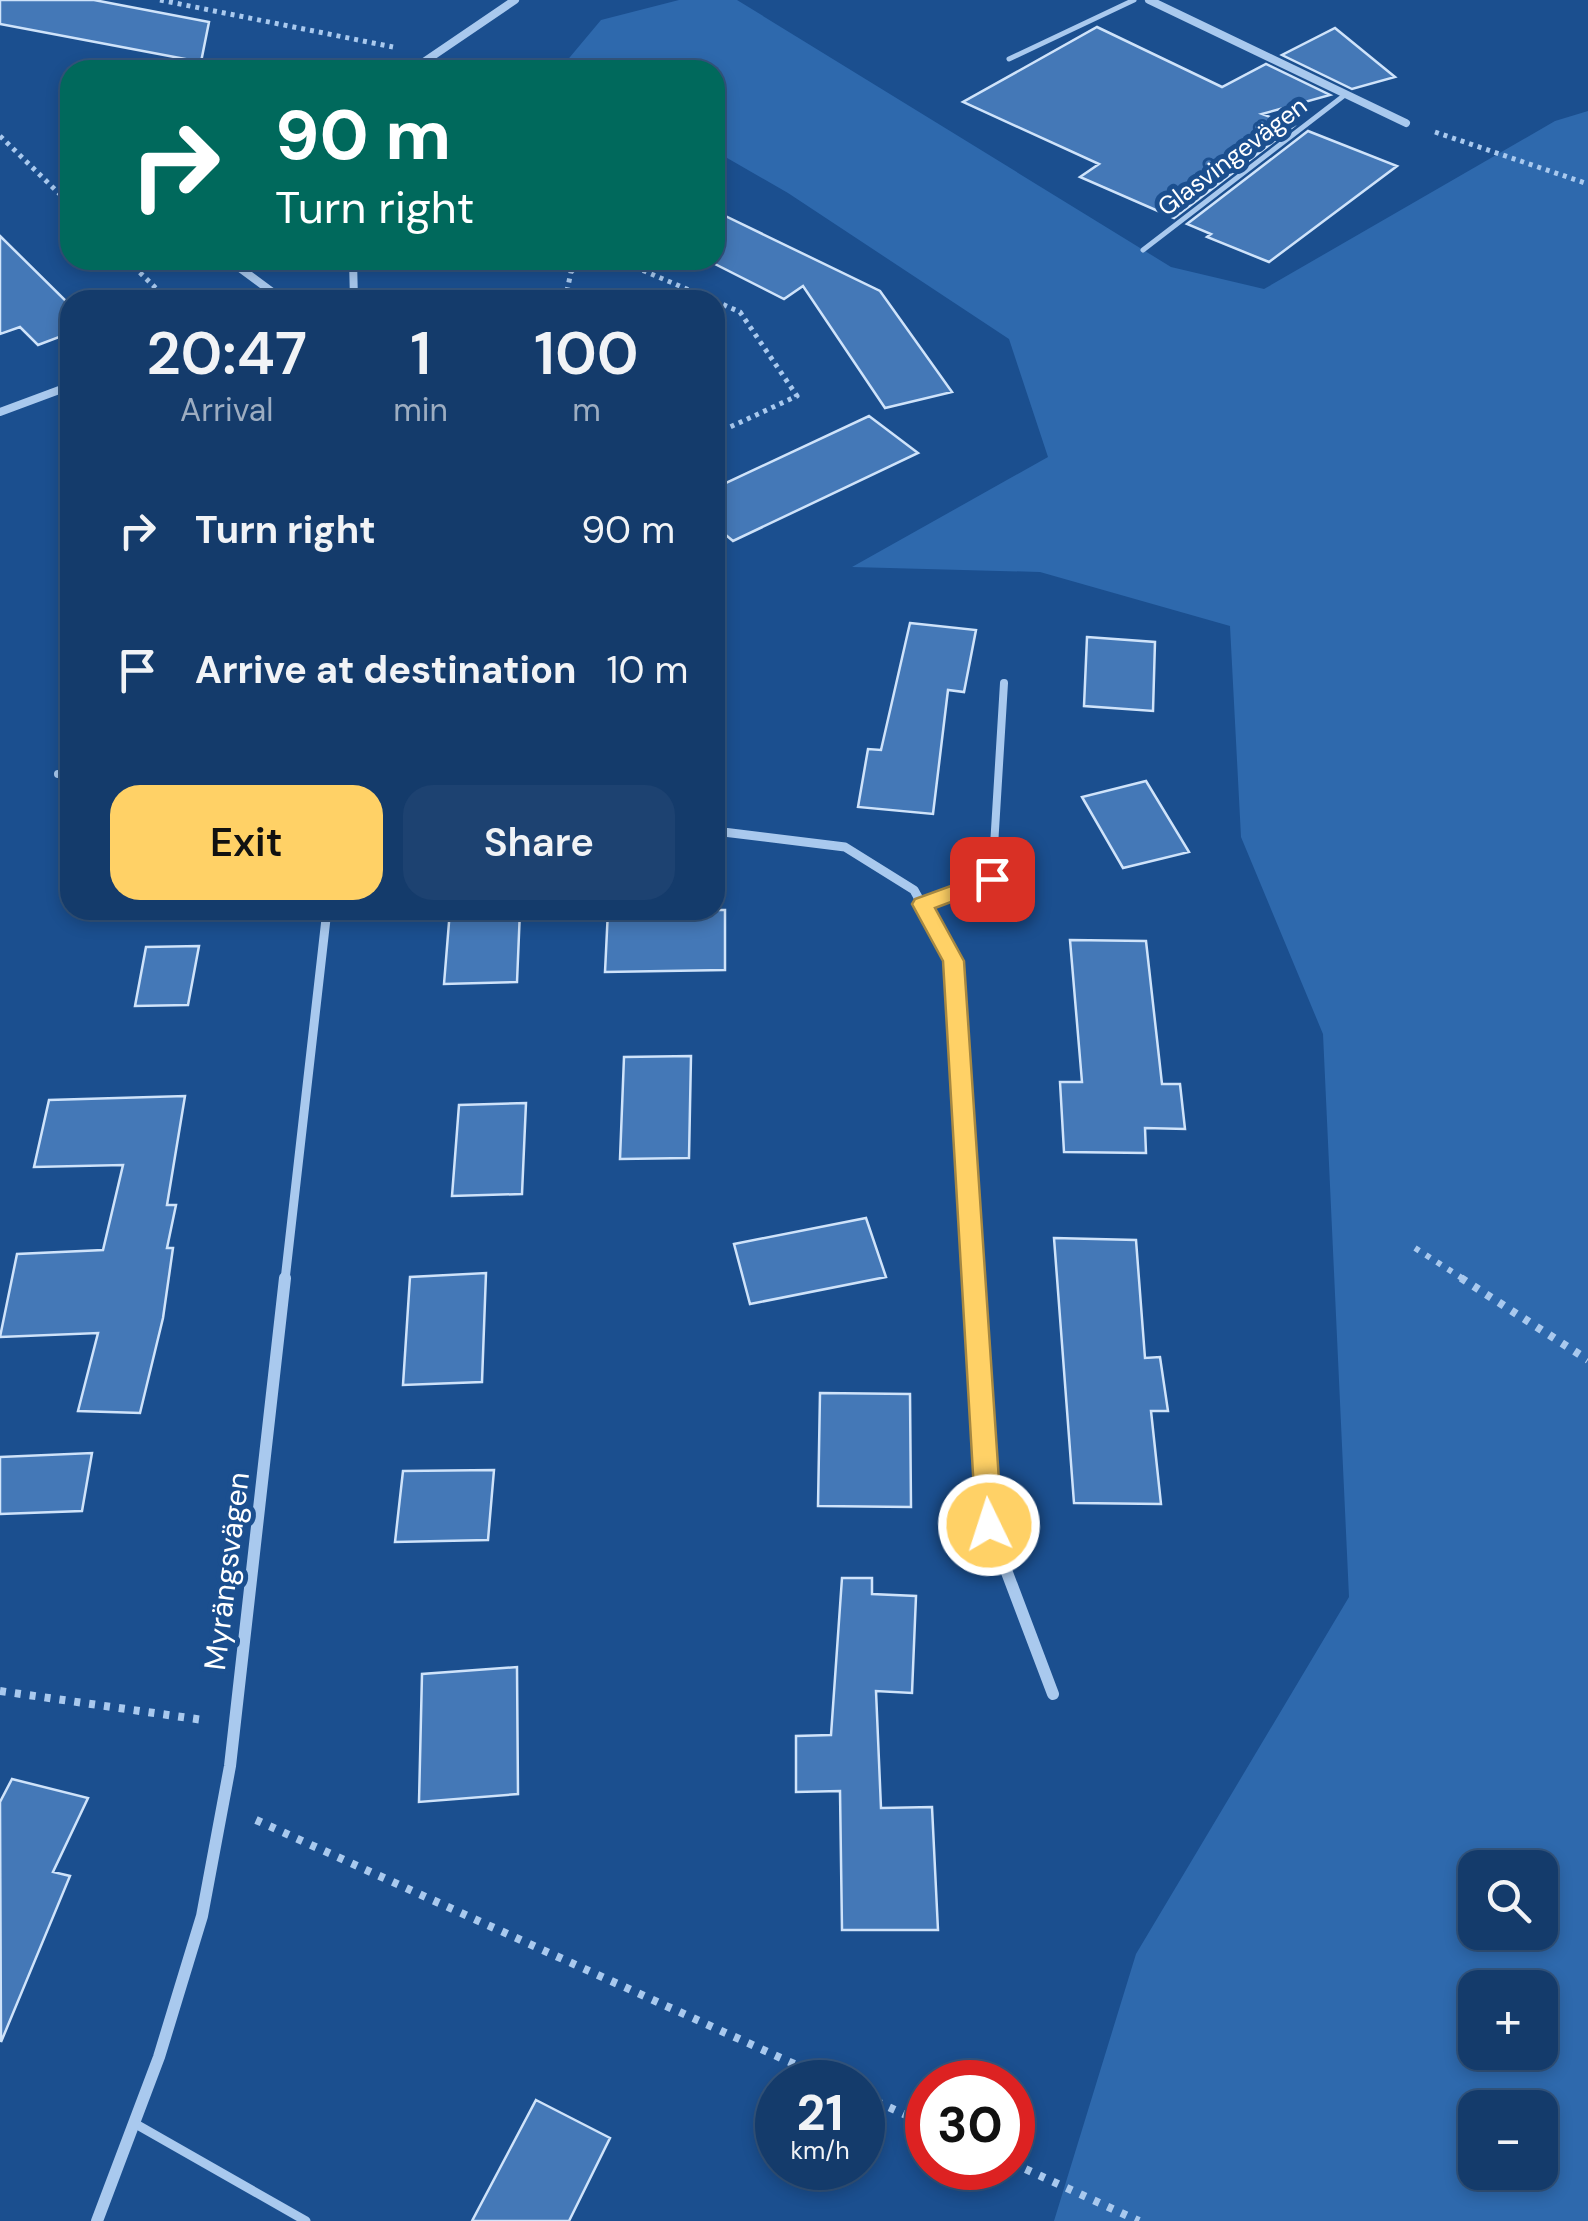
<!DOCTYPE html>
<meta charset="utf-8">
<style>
body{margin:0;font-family:"DM Sans",sans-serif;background:#1d4271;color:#f1f3f6;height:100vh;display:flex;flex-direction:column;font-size:38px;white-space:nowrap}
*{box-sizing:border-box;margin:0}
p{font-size:32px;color:#9dadc1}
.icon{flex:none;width:55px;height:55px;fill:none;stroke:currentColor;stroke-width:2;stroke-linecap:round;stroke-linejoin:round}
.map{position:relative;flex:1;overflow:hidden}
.details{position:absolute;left:60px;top:290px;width:665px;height:630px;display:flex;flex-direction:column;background:#143b6b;border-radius:30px;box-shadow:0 5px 15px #0003,0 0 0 2px #33557e}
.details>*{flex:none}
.hud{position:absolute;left:60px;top:60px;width:665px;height:210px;border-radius:30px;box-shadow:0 5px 15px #0003,0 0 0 2px #33557e;background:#00695c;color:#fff;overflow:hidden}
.fabs{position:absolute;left:1458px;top:1850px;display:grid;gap:20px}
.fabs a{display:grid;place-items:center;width:100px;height:100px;border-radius:20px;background:#143b6b;box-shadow:0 5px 15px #0003,0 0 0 2px #33557e;font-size:50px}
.speed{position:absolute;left:755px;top:2060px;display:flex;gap:20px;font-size:50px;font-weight:700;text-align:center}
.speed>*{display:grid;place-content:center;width:130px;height:130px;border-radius:50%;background:#143b6b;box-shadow:0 5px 15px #0003,0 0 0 2px #33557e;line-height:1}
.speed small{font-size:25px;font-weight:400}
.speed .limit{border:15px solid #d22;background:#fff;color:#111}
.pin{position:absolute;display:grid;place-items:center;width:85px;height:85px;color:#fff;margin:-42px;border-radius:20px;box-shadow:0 5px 15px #0006}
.me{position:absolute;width:110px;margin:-55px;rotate:356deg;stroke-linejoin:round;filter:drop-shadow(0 0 8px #0008)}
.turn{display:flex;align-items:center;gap:35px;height:210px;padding:0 50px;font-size:45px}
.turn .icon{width:130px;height:130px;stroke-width:2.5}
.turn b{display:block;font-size:70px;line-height:85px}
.eta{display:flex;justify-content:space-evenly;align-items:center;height:170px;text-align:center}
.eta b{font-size:60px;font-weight:600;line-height:70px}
.primary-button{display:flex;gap:20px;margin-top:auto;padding:20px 50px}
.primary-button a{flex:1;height:115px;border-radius:30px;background:#ffd166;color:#111;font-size:40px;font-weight:600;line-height:115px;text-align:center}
.primary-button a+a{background:#1d4271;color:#f1f3f6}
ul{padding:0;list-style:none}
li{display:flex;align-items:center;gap:30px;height:140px;padding:0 50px}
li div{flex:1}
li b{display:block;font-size:38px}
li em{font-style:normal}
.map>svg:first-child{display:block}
.green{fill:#2e69ad;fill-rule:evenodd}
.building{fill:#4478b7;stroke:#cfe3fa;stroke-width:2.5}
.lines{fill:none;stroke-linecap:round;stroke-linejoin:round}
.path-far2{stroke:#a9c9ee;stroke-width:5;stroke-dasharray:4 5;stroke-linecap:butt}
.path-far1{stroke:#a9c9ee;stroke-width:6;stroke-dasharray:5 8;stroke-linecap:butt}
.path{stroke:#a9c9ee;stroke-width:8;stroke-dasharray:6 9;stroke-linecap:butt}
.service-far2{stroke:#a9c9ee;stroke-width:5}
.service-far1{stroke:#a9c9ee;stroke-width:8}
.service{stroke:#a9c9ee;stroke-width:9}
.minor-far2{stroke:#a9c9ee;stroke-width:8}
.minor-far1{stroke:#a9c9ee;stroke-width:9}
.minor{stroke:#a9c9ee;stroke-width:12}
.route{fill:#ffd166;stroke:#a68842;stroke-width:2.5}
.labels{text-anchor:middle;stroke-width:10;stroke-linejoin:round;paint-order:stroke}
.far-street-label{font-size:25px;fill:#fff;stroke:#1b4f8f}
.street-label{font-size:30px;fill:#fff;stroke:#1b4f8f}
</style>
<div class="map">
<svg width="1588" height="2221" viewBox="0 0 1588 2221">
<rect width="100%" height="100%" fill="#1b4f8f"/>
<path class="green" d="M679,0H737L1171,267L1264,289L1555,121L1588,111V2221H1054L1136,1954L1349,1597L1323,1034L1241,837L1230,626L1040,572L852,567L1048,457L1009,339L788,193L715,151V70H577L565,63L601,20ZM1475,1868H1540V1932H1475ZM1475,1988H1540V2052H1475ZM1475,2108H1540V2172H1475Z"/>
<path class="building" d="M0,0H94L209,22L201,62L0,24Z
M1097,27L1222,87L1266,64L1330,95L1262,114L1294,126L1174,218L1080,177L1099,164L963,102Z
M1335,28L1395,77L1352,89L1282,55Z
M1308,131L1397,166L1269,262L1207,237L1211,234L1187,224Z
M715,211L880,291L952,392L885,408L803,286L784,299L715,264Z
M0,236L70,305V333L38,345L20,327L0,334Z
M869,416L918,453L733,541L715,526V488Z
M910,623L976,630L964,692L948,690L933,814L858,807L868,749L881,750Z
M1087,637L1155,642L1153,711L1084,706Z
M1146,781L1189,852L1123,868L1082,797Z
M450,910H520L517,982L444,984Z
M608,910H725V970L605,972Z
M1070,940L1146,941L1162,1084H1180L1185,1129L1145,1128L1146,1153L1064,1152L1060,1082H1082Z
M199,946L188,1005L135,1006L146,947Z
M691,1056L689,1158L620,1159L624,1057Z
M185,1096L167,1205H176L167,1248H173L163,1318L140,1413L78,1411L98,1333L0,1337L17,1254L103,1250L123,1165L34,1167L49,1100Z
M526,1103L522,1194L452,1196L459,1105Z
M866,1218L886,1277L750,1304L734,1244Z
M1054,1238L1136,1240L1145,1358L1160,1357L1168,1411H1151L1161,1504L1074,1503Z
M486,1273L482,1382L403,1385L410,1277Z
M820,1393L910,1394L911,1507L818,1506Z
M92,1453L82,1511L0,1514V1457Z
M494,1470L488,1540L395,1542L403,1471Z
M842,1578H872V1594L916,1596L912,1693L876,1691L881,1808L932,1807L938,1930H842L840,1791L796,1792V1736L831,1735Z
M517,1667L518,1794L419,1802L422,1674Z
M12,1779L88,1798L53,1872L70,1876L1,2042L0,1802Z
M536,2100L610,2138L569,2221H472Z"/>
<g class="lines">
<path class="path-far2" d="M160,0L393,47
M1435,132L1588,184
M0,136L70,204
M127,260L168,300
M618,260L713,300
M565,300L571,272L582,260
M715,301L740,312L797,396L715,434"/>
<path class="path-far1" d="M1415,1248L1465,1280"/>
<path class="path" d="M1461,1278L1588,1360
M0,1691L203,1720
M256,1820L834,2082
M862,2095L928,2125
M1012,2163L1139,2221"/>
<path class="service-far2" d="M1009,59L1134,0
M1143,250L1346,94"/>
<path class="service-far1" d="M58,774H70
M922,904L992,879L1004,683"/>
<path class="service" d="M134,2123L306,2221"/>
<path class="minor-far2" d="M1149,0L1406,123
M412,70L515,0
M229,260L283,300
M353,260L354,300
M0,412L70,386"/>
<path class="minor-far1" d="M715,831L845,847L914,890L953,961L973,1280
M285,1280L327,910"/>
<path class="minor" d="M973,1278L989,1525L1053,1694
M97,2221L159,2057L202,1916L230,1766L285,1278"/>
</g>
<path class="route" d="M992,871L1002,879L999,884L935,908L964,961L1002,1525L998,1533L989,1537L980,1533L976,1525L943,961L912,904L915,899Z"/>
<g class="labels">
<g class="far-street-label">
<text transform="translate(1232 156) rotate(-37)" y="9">Glasvingevägen</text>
</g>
<g class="street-label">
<text transform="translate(227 1571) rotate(-83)" y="10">Myrängsvägen</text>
</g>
</g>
</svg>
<div class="fabs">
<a><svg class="icon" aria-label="search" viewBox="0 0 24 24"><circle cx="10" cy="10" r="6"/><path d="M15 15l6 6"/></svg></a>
<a>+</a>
<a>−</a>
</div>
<div class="speed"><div>21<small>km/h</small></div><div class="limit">30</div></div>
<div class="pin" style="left:992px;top:879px;background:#d93025"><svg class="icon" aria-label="arrive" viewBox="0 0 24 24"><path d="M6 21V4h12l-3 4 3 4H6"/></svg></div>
<svg class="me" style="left:989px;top:1525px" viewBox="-20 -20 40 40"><circle r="17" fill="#ffd166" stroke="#fff" stroke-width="3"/><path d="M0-11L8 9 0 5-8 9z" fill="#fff"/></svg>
<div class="hud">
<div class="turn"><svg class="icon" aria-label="right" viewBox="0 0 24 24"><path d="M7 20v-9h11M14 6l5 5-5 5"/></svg><div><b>90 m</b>Turn right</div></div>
</div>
<section class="details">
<div class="eta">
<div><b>20:47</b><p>Arrival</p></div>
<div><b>1</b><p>min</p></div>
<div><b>100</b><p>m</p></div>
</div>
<ul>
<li><svg class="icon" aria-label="right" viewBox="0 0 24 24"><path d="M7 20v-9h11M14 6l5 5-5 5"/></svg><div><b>Turn right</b></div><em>90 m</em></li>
<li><svg class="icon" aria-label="arrive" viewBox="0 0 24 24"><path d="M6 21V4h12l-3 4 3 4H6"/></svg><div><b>Arrive at destination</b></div><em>10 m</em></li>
</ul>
<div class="primary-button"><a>Exit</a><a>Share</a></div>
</section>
</div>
